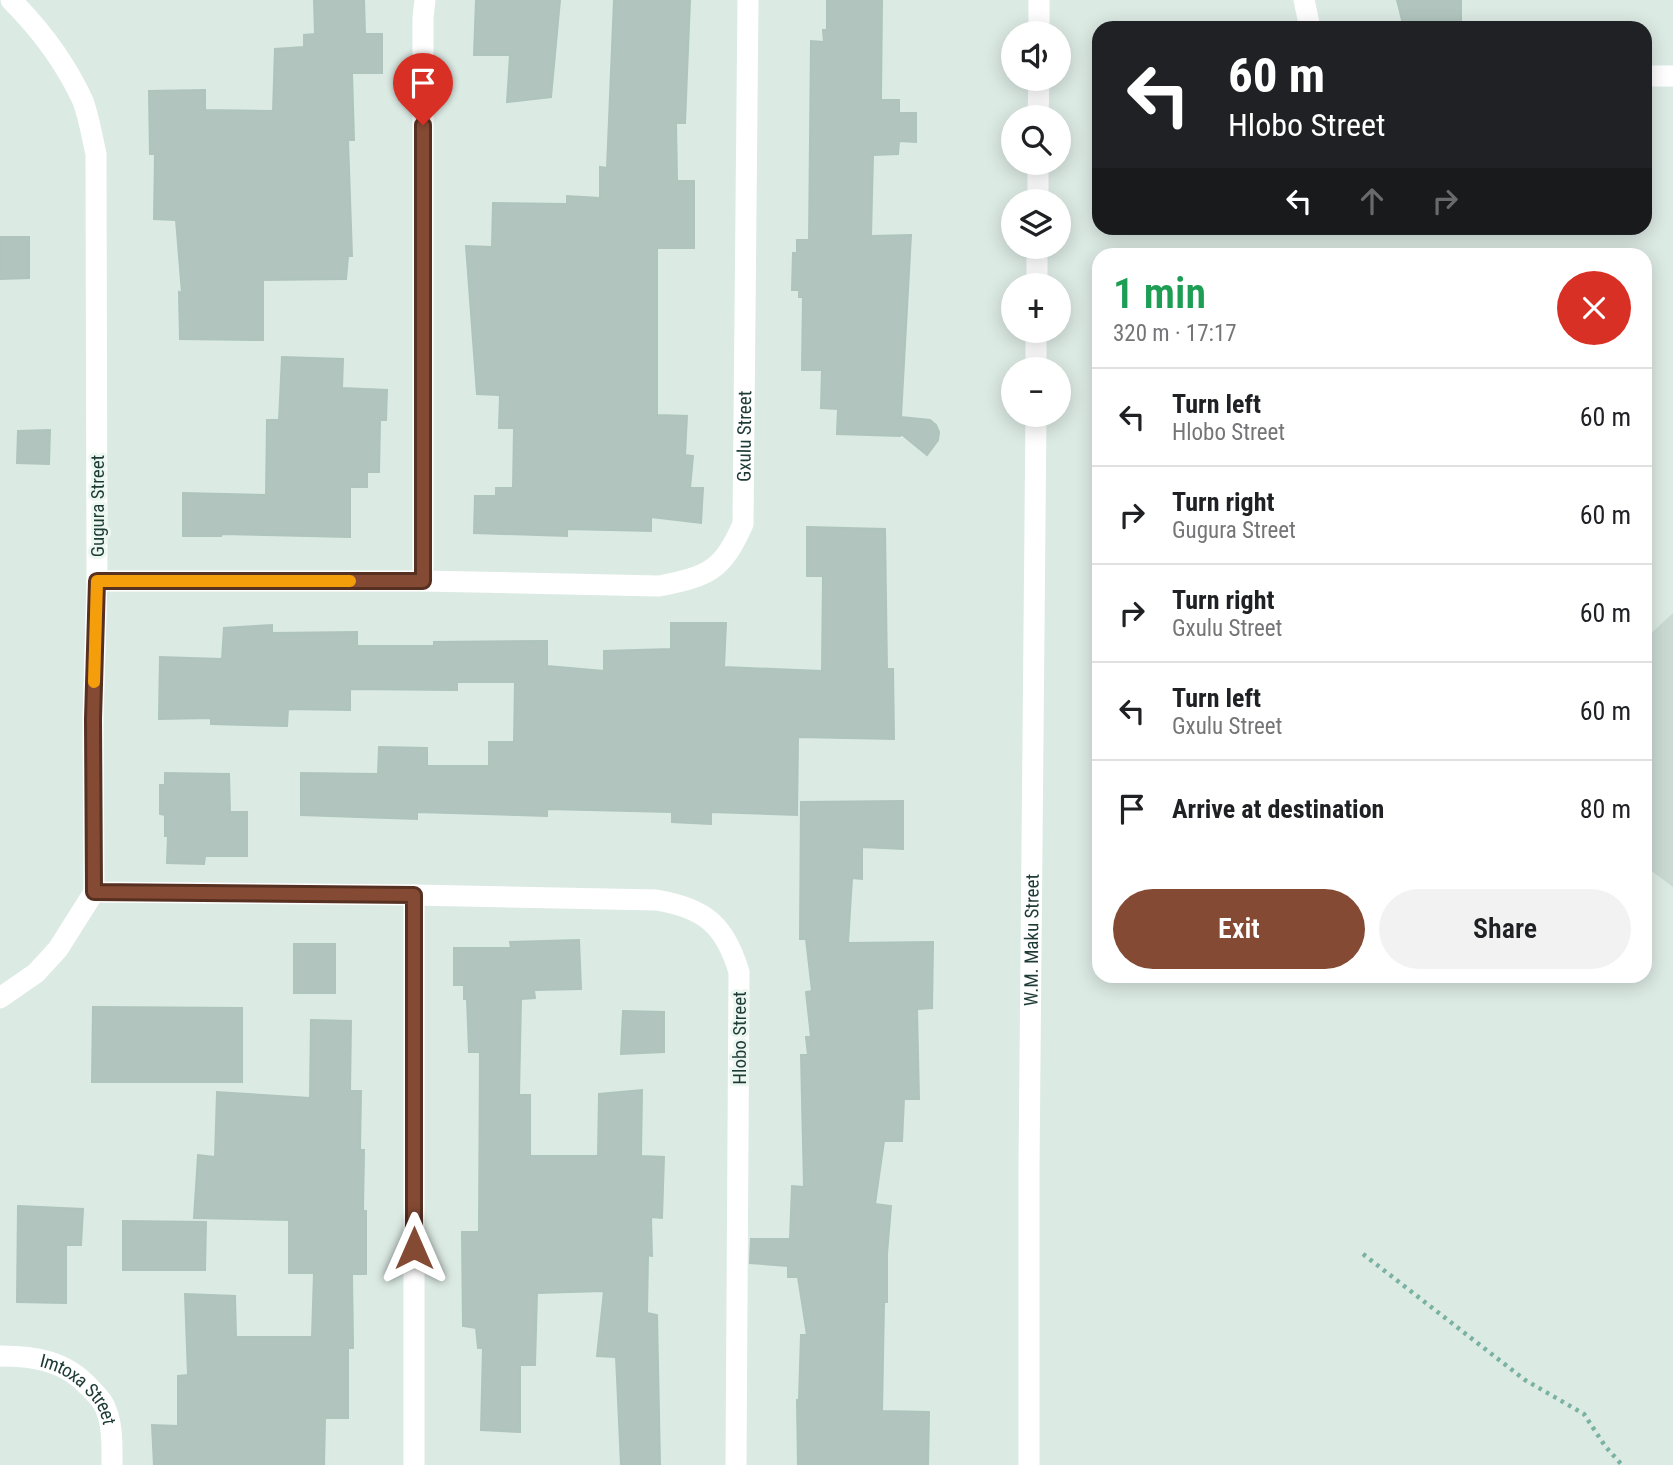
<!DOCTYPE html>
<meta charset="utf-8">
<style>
body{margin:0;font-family:"Roboto Condensed",sans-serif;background:#f2f2f2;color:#202124;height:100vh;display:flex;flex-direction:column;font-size:26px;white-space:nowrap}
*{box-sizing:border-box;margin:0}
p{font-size:23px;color:#757577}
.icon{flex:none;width:38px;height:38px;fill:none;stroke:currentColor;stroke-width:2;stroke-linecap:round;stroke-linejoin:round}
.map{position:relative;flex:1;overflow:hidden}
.panel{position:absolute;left:1092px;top:248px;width:560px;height:735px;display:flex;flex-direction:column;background:#fff;border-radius:21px;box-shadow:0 4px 18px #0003}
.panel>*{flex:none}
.banner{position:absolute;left:1092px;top:21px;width:560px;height:214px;border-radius:21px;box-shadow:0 4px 18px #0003;background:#202124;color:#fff;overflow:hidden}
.fabs{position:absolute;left:1001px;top:21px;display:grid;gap:14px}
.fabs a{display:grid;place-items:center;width:70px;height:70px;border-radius:50%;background:#fff;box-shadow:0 4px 18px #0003;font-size:35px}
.pin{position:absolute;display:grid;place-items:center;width:60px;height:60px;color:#fff;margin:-72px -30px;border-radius:50% 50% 50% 0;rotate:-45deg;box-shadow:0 0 7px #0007}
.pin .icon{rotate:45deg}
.me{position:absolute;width:77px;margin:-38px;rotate:0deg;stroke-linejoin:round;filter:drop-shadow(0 0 5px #0008)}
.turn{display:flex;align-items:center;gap:24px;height:147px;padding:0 21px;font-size:32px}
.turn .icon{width:91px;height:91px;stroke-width:2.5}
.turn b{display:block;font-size:49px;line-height:60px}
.lanes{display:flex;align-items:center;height:66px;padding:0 21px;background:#0003;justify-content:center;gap:35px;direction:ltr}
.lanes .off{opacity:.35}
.round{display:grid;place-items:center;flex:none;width:74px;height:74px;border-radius:37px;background:#f2f2f2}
.headline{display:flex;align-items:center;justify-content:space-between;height:119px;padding:0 21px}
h1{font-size:42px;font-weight:600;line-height:52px;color:#1e9e55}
.action{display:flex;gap:14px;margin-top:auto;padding:14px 21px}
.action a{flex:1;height:80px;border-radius:42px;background:#844a33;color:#fff;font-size:28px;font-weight:600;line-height:80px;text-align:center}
.action a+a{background:#f2f2f2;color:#202124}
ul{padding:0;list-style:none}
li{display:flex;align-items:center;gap:21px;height:98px;padding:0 21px;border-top:2px solid #e0e0e0}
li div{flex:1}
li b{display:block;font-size:26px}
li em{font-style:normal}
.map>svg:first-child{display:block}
.built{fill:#cadad3}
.building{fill:#b1c5be;stroke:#aec4bc;stroke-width:2}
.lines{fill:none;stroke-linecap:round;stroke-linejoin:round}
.path{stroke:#79b1a2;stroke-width:4.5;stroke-dasharray:3.5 5;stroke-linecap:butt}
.minor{stroke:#fff;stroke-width:21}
.route-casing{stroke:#563021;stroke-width:18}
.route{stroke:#844a33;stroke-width:12}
.slow{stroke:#f59e0b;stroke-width:12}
.labels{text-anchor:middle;stroke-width:6;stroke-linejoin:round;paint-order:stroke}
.street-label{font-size:19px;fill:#1d3a34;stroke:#ecf7f2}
</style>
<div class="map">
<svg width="1673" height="1465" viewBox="0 0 1673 1465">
<rect width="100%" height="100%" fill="#dceae4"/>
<path class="built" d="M1673,613V887L1645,866V639Z"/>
<path class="building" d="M314,0H364L365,34H382V73H352L354,140H348L352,256H348L346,279L263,280V340L180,339L179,292L182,293L176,220L154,219L155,154H150L149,91L205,90V110L273,111L275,49L304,47V35L315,34Z
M476,0H560L551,97L507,102L510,55H474Z
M614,0H690L685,123H676L677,181H694V248H657V415L687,416L685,455L693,456L690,488H703L701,523L651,517V531L567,529V536L474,533L475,496H496V488H513L514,428H499L500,395L477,394L466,246L492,247L493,203L567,204V196L600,198V167L607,168Z
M827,0H882L881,100H899V113H916V142L899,141L898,154L873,155L871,236L911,235L901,417L930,420L936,425L939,432L938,440L927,455L900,433V436L837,434L838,409L821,408L822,370H802L803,297H799V290H792L793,253H797V240H809L811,41L824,42L823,30H827Z
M1397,0H1461V28H1404Z
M0,237H29V278L0,279Z
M282,357L343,359L342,388L387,390L386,420H380L379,472H367V487H350V537L222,534L221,536H183V493L266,495L267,420H279Z
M50,430L49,464L17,463L18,431Z
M807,527L885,529L887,669H893L894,739L798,737L797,815L711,812V824L672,822V812L547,809V816L417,812V819L301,815V773L378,774L379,747L427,748V766H489V742H514L515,682H457V690L350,689V710L288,709L287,726L211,724V718L159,719L160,657L222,659L224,628L272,625V633L357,632V646H434V642L547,641V666L604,671V651L671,649V623H726L724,667L822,671L823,576H807Z
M165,773L229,774L230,812H247V856H205L204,864L167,863L168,836H165V815L160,814V785H165Z
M903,801V849L862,847V879L852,878L848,943L933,942L932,1008L917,1009L919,1099H904L902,1141H884L875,1204L891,1206L887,1254V1302H884L882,1411L929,1412L928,1465H798L797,1400H799L801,1335H807L798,1277H788V1266L750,1263L751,1239H790L792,1186L804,1187L801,1055H808L806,1037H811L806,992L812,991L806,939H800L801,802Z
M579,940L581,989L534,990L535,998L521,999L519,1095H530V1156H598L599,1094L642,1090L641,1156L664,1157L662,1218L651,1217L652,1256L648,1255L647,1313L657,1315L660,1465H621L616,1357L597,1356L604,1291L537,1293L535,1365H520V1432L481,1430L483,1348H478L476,1328L463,1326L462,1232H479L480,1052H469L467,999H464V985H454V948H511L510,942Z
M294,944H335V993H294Z
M93,1007L242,1008V1082H92Z
M623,1011L664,1012V1052L621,1054Z
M311,1020L351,1021L350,1091H361L360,1150H364L363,1211H366V1274H352L353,1348H348V1418H325L324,1465H154L152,1425L178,1426V1376L188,1375L185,1294L235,1296L236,1337H312L314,1273H289V1220L194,1218L198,1155L215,1157L217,1092L310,1098Z
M18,1206L83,1209L81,1245H66V1303L17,1302Z
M123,1221L206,1222L205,1270H123Z"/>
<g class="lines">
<path class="path" d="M1363,1254L1525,1380L1584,1414L1605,1446L1622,1465"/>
<g class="minor">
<path d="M1304,0L1310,28"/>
<path d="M1039,33V0"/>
<path d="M1645,76H1673"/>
<path d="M1038,117L1039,79"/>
<path d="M1038,201V163"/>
<path d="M1037,285V247"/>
<path d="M1036,369V331"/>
<path id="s1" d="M97,581H423L659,586C709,576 722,571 743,524L748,0"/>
<path d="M423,581V18L425,0"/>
<path d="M94,892L414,895L656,900C705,908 725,925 739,972L736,1465"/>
<path d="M414,895V1465"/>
<path d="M0,998L36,973L58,949L94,892L93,719L97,581L96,154C92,137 89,117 83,101C66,64 40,29 11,0"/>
<path id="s2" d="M0,1356C35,1356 66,1361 90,1388C95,1393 101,1399 104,1405C113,1423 112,1445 112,1465"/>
<path id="s3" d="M1029,1465V1169L1036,415"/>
</g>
</g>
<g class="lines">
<g class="route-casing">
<path id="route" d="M414,1248V895L94,892L93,719L97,581H423V125"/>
</g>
<use href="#route" class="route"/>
<path class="slow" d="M94,682L97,581H350"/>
</g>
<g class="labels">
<g class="street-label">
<text dy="7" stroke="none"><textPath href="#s1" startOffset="761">Gxulu Street</textPath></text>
<text transform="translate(97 506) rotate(-90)" y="7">Gugura Street</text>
<text dy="7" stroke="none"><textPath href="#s3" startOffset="525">W.M. Maku Street</textPath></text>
<text transform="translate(739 1038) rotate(-90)" y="7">Hlobo Street</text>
<text dy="7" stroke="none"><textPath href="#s2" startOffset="91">Imtoxa Street</textPath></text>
</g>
</g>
</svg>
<div class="fabs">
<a><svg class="icon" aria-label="sound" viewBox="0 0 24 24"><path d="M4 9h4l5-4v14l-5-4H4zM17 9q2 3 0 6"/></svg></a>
<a><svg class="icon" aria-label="search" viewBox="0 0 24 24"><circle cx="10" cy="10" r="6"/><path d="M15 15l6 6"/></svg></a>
<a><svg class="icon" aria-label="layers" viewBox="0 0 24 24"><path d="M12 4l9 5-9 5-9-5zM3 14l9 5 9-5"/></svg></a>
<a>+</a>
<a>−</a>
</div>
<div class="pin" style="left:423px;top:125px;background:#d93025"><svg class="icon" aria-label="arrive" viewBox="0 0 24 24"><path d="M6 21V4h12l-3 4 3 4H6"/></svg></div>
<svg class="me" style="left:414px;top:1248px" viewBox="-20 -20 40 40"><path d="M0-17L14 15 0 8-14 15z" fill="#844a33" stroke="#fff" stroke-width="4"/></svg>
<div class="banner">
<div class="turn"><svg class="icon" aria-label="left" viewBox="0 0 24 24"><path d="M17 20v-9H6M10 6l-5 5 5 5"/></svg><div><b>60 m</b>Hlobo Street</div></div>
<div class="lanes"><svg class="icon" aria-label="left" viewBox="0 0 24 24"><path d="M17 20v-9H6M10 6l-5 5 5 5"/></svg><svg class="icon off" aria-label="ahead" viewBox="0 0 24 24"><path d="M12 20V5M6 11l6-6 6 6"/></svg><svg class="icon off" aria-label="right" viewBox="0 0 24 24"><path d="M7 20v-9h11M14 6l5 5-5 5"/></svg></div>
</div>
<section class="panel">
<div class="headline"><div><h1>1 min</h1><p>320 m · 17:17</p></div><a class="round" style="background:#d93025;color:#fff"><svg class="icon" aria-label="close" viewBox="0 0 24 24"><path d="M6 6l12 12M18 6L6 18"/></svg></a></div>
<ul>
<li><svg class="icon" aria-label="left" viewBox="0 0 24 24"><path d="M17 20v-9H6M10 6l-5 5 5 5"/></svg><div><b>Turn left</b><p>Hlobo Street</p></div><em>60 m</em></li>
<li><svg class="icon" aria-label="right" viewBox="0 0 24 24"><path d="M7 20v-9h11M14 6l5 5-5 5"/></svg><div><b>Turn right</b><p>Gugura Street</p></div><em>60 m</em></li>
<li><svg class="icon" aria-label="right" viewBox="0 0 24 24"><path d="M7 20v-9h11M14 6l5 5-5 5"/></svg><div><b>Turn right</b><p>Gxulu Street</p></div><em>60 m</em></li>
<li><svg class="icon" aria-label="left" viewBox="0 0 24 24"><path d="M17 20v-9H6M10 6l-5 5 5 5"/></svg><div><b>Turn left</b><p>Gxulu Street</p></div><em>60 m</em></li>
<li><svg class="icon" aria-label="arrive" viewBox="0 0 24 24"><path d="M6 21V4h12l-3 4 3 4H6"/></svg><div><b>Arrive at destination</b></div><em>80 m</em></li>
</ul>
<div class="action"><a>Exit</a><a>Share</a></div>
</section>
</div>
